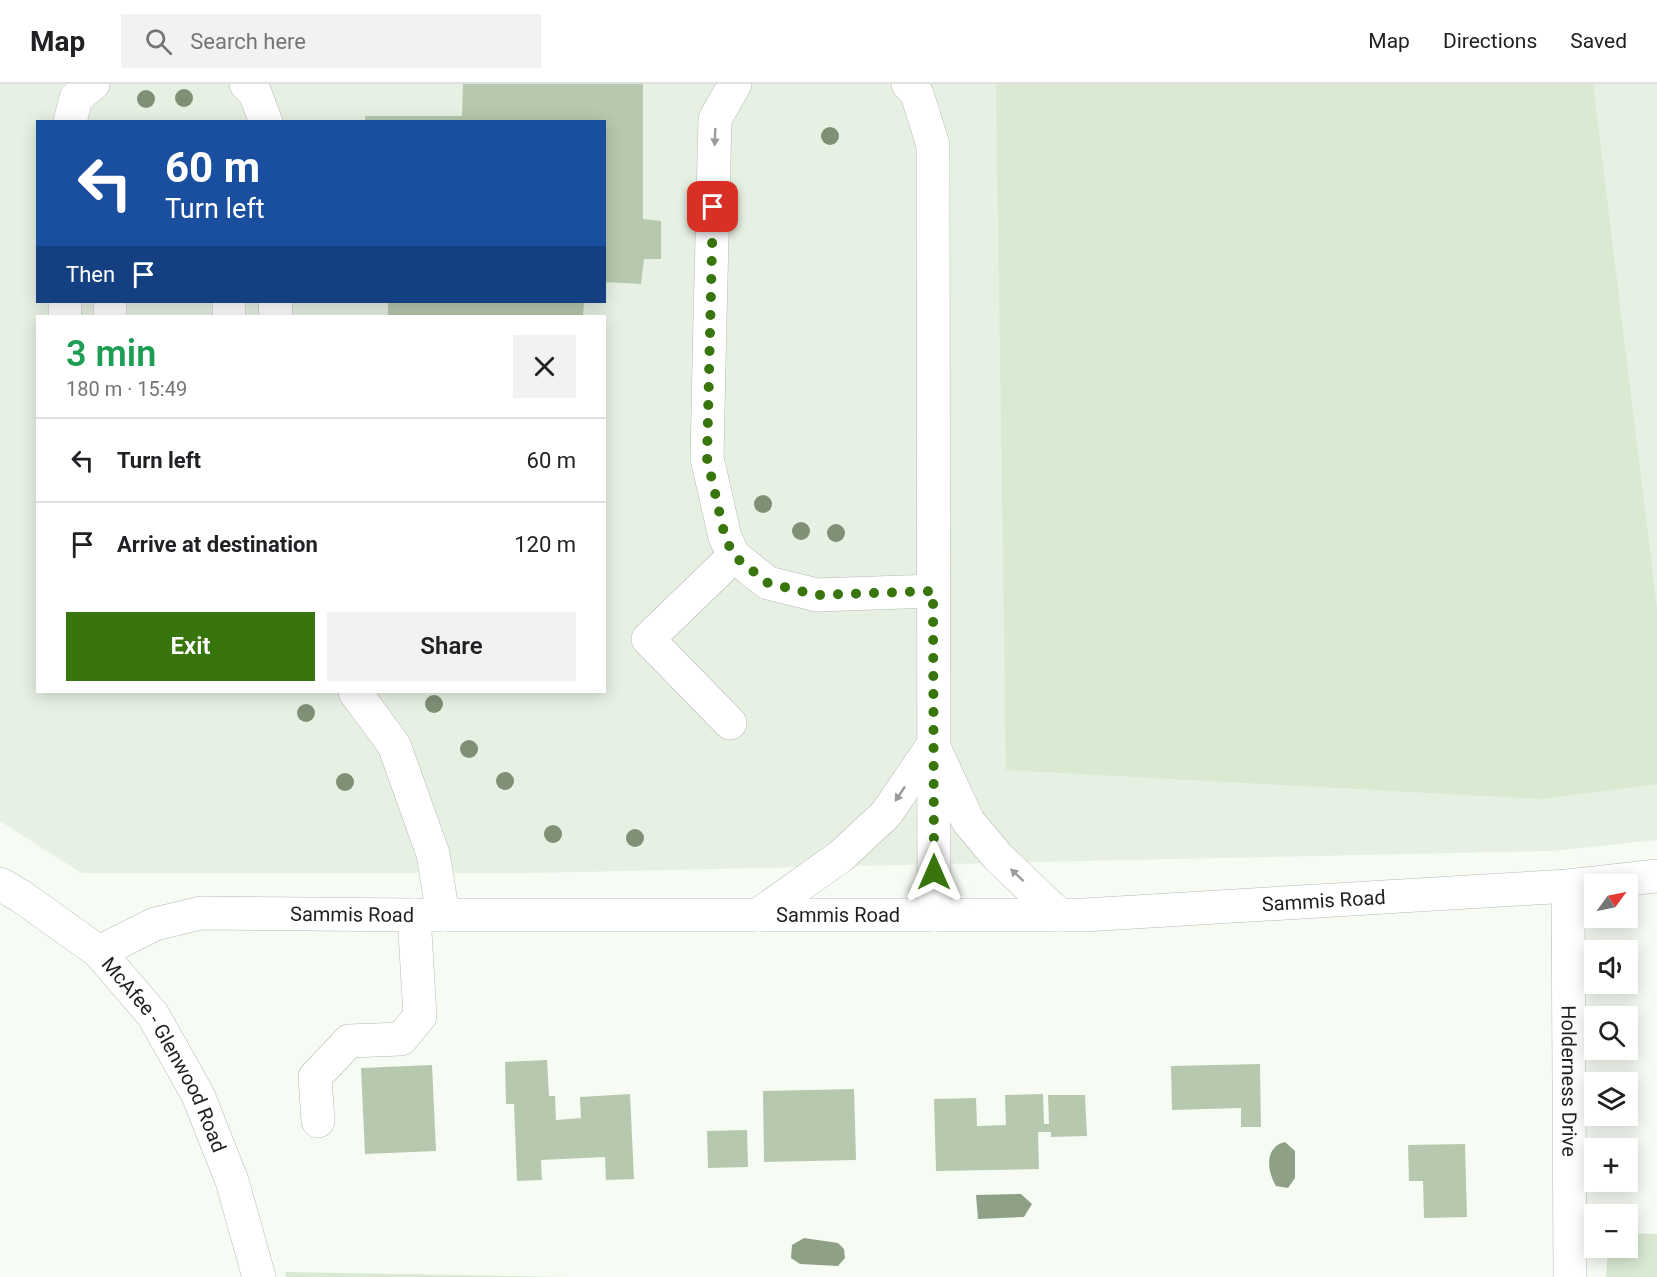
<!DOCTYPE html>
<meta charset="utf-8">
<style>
body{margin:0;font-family:Roboto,sans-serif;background:#f2f2f2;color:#202124;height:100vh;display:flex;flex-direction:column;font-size:22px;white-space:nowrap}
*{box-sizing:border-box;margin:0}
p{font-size:20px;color:#757577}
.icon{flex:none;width:33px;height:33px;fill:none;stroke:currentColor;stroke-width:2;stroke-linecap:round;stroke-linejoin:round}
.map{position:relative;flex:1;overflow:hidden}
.details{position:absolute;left:36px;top:231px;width:570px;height:378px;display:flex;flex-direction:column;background:#fff;border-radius:0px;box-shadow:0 3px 15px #0003}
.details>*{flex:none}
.hud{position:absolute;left:36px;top:36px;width:570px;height:183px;border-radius:0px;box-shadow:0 3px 15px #0003;background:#1a4fa0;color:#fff;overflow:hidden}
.needle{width:39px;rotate:57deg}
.buttons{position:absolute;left:1584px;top:790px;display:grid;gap:12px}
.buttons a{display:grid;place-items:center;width:54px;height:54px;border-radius:0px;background:#fff;box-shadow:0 3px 15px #0003;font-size:30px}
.pin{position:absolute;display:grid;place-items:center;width:51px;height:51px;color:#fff;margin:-26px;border-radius:12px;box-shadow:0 3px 9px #0006}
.me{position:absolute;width:66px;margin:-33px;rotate:0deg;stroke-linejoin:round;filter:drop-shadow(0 0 4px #0008)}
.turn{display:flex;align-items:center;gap:21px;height:126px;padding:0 30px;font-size:27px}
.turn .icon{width:78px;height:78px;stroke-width:2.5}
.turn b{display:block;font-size:42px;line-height:51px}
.then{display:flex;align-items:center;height:57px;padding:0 30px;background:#0003;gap:12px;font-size:22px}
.round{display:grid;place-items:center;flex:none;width:63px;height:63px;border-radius:0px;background:#f2f2f2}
.overview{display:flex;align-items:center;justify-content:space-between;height:102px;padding:0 30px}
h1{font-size:36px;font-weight:600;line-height:45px;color:#1e9e55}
.action{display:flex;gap:12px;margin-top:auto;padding:12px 30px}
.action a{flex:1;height:69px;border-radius:0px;background:#38750d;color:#fff;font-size:24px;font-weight:600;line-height:69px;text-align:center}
.action a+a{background:#f2f2f2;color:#202124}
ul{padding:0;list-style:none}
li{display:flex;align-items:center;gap:18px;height:84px;padding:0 30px;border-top:2px solid #e0e0e0}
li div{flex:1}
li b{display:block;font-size:22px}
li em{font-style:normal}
header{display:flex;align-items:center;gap:36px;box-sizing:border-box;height:84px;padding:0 30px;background:#fff;border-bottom:2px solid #e0e0e0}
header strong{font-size:28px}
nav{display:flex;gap:33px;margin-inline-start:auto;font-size:21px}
.search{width:420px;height:54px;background:#f2f2f2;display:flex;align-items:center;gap:15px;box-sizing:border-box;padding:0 21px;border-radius:0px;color:#757577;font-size:22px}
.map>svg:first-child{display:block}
.built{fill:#e7f1e3;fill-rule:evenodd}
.green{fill:#d9e9d2}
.water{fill:#8ea187}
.building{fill:#b6c9ae}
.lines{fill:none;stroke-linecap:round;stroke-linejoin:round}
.minor-casing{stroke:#b5bab3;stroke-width:34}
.minor{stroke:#fff;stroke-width:33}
.tree{fill:#7f9076}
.oneway{fill:#9a9b9a}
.route{stroke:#38750d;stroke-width:10;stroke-dasharray:0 18}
.labels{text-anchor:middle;stroke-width:4.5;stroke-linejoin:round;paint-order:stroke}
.street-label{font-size:20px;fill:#1f211f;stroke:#fff}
</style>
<header>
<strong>Map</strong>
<div class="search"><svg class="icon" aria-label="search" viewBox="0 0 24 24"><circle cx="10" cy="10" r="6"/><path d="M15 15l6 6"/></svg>Search here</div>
<nav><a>Map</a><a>Directions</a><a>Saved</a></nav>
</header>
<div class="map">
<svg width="1657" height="1193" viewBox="0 0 1657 1193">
<rect width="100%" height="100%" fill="#f6fcf4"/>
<path class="built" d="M0,0H1657V756L1553,767L532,789H81L0,737ZM38,38H604V218H38ZM38,232H604V608H38Z"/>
<path class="green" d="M996,0H1593L1657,524V700L1542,715L1006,686Z
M1628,1149L1657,1150V1193H1606L1608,1164H1628Z
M285,1188L568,1193H286Z"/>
<path class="water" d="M1285,1058L1295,1067V1094L1288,1104L1276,1102C1267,1087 1264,1063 1285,1058Z
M1021,1110L1032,1120L1024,1133L978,1135L976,1111Z
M804,1154L838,1159L844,1165L845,1174L838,1182L800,1180L791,1174L792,1161Z"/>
<path class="building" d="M463,0H643V135L661,137V175H644L641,200L604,198V38H365V32H462Z
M388,218H584L583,232H388Z
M547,976L549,1012H555L556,1036L581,1034L580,1013L630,1010L634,1095L606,1096L605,1073L541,1076L542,1096L517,1097L514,1020H506L505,978Z
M1260,980L1261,1043H1241V1024L1172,1026L1171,982Z
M432,981L436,1067L365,1070L361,984Z
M854,1005L856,1076L764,1078L763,1007Z
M1043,1010L1044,1040H1049L1048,1011H1085L1087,1052L1051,1053V1048H1038L1039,1085L936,1087L934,1015L976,1014L977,1042L1006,1041L1005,1011Z
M747,1046L748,1083L708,1084L707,1047Z
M1465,1060L1467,1133L1424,1134L1423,1097H1409L1408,1061Z"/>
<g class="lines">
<g class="minor-casing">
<g id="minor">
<path d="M246,0L255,9L266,38"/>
<path d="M735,0L715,35L710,234L707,374L725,453L734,472L768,499L817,511L933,507"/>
<path d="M908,0L917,10L933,61L934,831"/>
<path d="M70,38L76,14L93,0"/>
<path d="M65,218V232"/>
<path d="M229,218V232"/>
<path d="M275,218L276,232"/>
<path d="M110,232V218"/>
<path d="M355,608L394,661L433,770L443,831"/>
<path d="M730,639L648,555L734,472"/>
<path id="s1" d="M0,800L22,813L99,868L153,931L198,1011L232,1097L259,1193"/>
<path id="s2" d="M1568,802L1570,1193"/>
<path d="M758,831L841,772L886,730L933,661L968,737L998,773L1059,831"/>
<path id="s3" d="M99,868L155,840L201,829L414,831H1084L1568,802L1657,792"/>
<path d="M318,1037L315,993L349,957L401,955L420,932L414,831"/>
</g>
</g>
<use href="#minor" class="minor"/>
</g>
<g class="tree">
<circle cx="184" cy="14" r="9"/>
<circle cx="146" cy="15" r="9"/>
<circle cx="830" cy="52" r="9"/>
<circle cx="763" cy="420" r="9"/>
<circle cx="801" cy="447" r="9"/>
<circle cx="836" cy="449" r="9"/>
<circle cx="434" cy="620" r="9"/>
<circle cx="306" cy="629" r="9"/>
<circle cx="469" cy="665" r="9"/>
<circle cx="505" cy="697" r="9"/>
<circle cx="345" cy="698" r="9"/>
<circle cx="553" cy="750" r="9"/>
<circle cx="635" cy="754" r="9"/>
</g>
<defs><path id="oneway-solid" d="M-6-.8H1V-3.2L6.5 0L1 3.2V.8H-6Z" transform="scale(1.5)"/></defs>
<g class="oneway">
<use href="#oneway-solid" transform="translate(715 53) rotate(92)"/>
<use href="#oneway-solid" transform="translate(900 710) rotate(124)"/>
<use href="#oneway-solid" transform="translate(1017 791) rotate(-137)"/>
</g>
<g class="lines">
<path class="route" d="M713,123L707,374L725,453L734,472L768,499L817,511L933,507L934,788"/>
</g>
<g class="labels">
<g class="street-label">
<text dy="7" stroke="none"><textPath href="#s3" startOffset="1233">Sammis Road</textPath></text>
<text dy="7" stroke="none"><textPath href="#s3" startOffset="261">Sammis Road</textPath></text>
<text dy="7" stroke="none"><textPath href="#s3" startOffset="747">Sammis Road</textPath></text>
<text dy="7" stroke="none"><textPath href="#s1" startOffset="243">McAfee - Glenwood Road</textPath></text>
<text dy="7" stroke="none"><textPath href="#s2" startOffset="195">Holderness Drive</textPath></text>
</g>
</g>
</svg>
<div class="buttons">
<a><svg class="needle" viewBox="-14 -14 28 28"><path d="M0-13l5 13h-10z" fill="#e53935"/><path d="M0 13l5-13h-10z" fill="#757577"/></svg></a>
<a><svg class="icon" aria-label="sound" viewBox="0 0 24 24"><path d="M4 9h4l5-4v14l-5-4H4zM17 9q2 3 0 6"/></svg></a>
<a><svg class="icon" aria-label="search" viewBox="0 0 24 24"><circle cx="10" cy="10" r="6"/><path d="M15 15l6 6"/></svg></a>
<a><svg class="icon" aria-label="layers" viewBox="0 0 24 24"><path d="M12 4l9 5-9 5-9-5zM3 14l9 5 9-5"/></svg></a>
<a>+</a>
<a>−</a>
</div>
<div class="pin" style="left:713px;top:123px;background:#d93025"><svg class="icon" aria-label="arrive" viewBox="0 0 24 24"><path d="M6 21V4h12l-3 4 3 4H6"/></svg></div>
<svg class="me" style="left:934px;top:788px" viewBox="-20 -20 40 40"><path d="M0-17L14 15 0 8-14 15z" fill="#38750d" stroke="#fff" stroke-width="4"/></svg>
<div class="hud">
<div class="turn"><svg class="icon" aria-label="left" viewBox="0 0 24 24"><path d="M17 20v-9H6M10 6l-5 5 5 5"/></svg><div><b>60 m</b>Turn left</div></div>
<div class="then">Then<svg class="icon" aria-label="arrive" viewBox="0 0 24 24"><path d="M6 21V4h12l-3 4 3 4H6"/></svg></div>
</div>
<section class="details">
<div class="overview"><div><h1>3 min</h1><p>180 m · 15:49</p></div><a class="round"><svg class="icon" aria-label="close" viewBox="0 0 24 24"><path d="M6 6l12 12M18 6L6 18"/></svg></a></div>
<ul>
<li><svg class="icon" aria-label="left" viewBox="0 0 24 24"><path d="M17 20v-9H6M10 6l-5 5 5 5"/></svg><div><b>Turn left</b></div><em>60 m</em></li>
<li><svg class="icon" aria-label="arrive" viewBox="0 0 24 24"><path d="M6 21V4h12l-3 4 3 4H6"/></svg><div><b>Arrive at destination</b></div><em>120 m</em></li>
</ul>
<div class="action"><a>Exit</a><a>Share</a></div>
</section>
</div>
